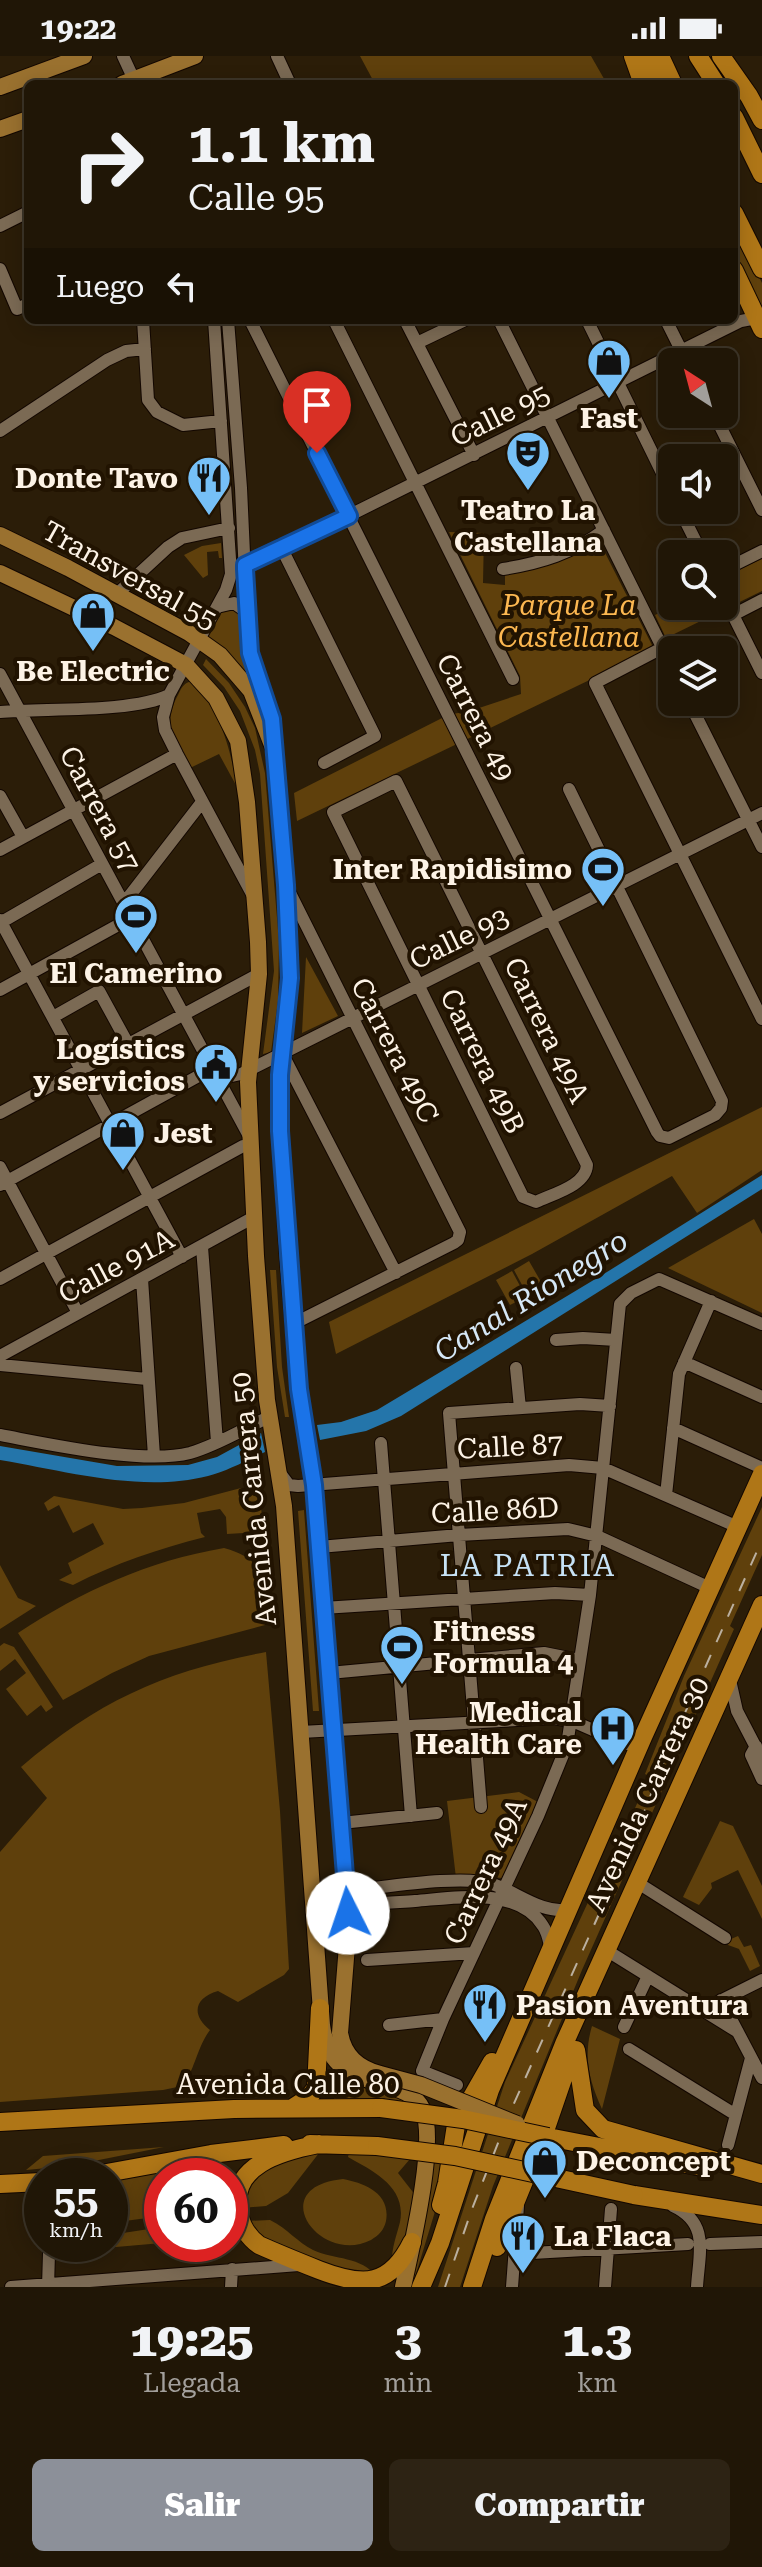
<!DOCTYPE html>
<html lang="es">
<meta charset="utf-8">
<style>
body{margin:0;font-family:"Roboto Serif",serif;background:#2d2314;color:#f1f3f6;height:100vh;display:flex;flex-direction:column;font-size:30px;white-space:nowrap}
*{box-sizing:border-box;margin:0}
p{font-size:26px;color:#a29f9b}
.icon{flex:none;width:44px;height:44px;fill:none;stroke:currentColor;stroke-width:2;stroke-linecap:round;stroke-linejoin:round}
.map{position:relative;height:2231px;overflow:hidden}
.sheet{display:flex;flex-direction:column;background:#201606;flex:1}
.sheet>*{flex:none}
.guide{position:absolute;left:24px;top:24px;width:714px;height:244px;border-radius:12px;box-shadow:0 4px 20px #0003,0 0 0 2px #3d3528;background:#201606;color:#f1f3f6;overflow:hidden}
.needle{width:52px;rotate:324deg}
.fabs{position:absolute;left:658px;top:292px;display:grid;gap:16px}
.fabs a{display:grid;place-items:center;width:80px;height:80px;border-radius:12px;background:#201606;box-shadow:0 4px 20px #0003,0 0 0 2px #3d3528;font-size:40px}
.speed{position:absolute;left:24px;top:2102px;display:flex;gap:16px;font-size:40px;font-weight:700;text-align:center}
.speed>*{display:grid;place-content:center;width:104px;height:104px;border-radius:50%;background:#201606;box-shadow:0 4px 20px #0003,0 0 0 2px #3d3528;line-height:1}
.speed small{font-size:20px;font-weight:400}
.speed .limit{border:12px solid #d22;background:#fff;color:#111}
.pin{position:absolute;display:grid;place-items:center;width:68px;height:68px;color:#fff;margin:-82px -34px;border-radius:50% 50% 50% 0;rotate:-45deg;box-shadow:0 0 8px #0007}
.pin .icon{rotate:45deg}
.me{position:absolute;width:88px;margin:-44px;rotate:356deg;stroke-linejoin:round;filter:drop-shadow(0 0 6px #0008)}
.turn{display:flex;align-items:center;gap:28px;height:168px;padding:0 32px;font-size:36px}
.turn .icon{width:104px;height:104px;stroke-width:2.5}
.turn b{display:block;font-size:56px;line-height:68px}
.then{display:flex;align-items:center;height:76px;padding:0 32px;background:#0003;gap:16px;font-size:30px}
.eta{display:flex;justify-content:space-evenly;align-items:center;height:136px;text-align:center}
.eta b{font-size:48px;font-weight:800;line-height:56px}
.cta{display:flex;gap:16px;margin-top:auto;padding:16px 32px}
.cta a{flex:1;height:92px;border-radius:12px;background:#8c9099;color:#fff;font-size:32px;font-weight:800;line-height:92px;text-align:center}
.cta a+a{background:#2d2314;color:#f1f3f6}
.status{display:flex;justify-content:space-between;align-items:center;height:56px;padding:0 40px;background:#201606;direction:ltr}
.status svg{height:22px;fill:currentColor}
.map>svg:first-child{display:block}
.green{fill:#5f400c}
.water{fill:#2475aa}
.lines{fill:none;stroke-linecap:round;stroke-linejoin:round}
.minor-casing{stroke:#130700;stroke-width:14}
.major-casing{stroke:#130700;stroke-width:18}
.highway-casing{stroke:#130700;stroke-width:20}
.minor{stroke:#7b6a54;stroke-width:12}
.major{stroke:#9a712f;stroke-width:16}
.highway{stroke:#af7617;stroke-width:18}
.rail{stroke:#bbb0a0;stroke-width:2;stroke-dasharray:14 14;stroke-linecap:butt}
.major-bridge-casing{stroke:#130700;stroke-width:18;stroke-linecap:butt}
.highway-bridge-casing{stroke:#130700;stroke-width:20;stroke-linecap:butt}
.major-bridge{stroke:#9a712f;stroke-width:16}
.highway-bridge{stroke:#af7617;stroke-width:18}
.route-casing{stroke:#114b97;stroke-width:20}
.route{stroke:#1a73e8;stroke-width:14}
.labels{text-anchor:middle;stroke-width:8;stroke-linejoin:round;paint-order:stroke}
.street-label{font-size:28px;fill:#fdf3e6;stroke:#211301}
.poi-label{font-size:28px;font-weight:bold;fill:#fdf3e6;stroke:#211301;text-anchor:start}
.park-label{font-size:28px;font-style:italic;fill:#fdb851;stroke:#211301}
.water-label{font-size:30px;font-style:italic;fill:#d5e7f6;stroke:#211301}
.neighbourhood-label{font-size:30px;letter-spacing:2px;fill:#c6e1f5;stroke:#211301}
</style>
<div class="status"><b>19:22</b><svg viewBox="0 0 49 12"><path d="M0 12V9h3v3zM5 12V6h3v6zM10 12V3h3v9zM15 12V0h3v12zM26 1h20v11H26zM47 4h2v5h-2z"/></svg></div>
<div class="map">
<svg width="762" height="2231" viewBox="0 0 762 2231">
<rect width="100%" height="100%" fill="#2b1d08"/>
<path class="green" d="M360,0H591L607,28H375Z
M734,169L762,227V255L734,198Z
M449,476L484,477L483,527L505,529V516L597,481L654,593L297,765L294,737L448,659L473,654L521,638L520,620Z
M221,487L222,502H219L218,495L207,496L208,519L203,522L184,499L202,490Z
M762,503V535L666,582L655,559L673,550H724V521Z
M224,550L238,553L247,606L262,649L206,581Z
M206,603L229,627L245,651L255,672L265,717L279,886L278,945L271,996L263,998L274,915L260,718L255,694L240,655L224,631L203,609Z
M191,625C221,655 230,691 237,731L219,698L190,712C176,684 161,670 178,639C182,631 183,628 191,625Z
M306,901L338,960L302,977Z
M762,1051V1114L697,1157L672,1120L532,1198L336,1298L329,1266Z
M754,1163L762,1178V1257L668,1212Z
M529,1205L544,1231L528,1240L514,1214Z
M270,1214H276L282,1311L289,1361H285L277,1311Z
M512,1215L526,1241L510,1249L496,1224Z
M241,1432C264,1437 262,1456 262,1476L227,1478L226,1461L220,1453L197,1457L201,1477L205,1481C158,1493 116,1507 73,1529L59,1524L72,1517L68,1507L104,1488L93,1467L73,1477L59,1449L48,1455L44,1447L54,1440L123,1453L142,1452L184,1447Z
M762,1451V1499L730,1570L734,1573L582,1914L493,2130L460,2231H438L505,2026L601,1818L606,1819L649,1720L645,1718L684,1620Z
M304,1454L319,1655H313L298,1455Z
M224,1492C271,1505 262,1528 265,1569L149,1600L112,1617L63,1644L18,1577C82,1535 148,1505 224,1492Z
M0,1509L18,1542L36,1550L0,1573Z
M4,1587L14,1591L53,1651L46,1656L41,1649L27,1660L6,1633L26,1617L15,1603L0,1615V1590Z
M266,1596L280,1755L289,1913L284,1919L238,1946L218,1935C194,1942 191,1959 210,1974C197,1991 194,2017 182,2030L163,2034L0,2046V1796L47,1742L21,1711C99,1644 165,1615 266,1596Z
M519,1736L538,1746L502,1822L475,1819L456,1822L447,1745Z
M720,1765L733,1770L762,1830V1863L738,1814L711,1827L712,1832L699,1849L683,1841Z
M738,1880L744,1891L751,1889L760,1910L750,1915L739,1893L728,1889L731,1883Z
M592,1970L620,1983L602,2053C589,2025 583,2000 592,1970Z
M334,2012C357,2033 389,2035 416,2050L334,2044Z
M164,2091L69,2110L26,2114L43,2100Z
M319,2097L288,2137L266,2150L242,2152C251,2103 276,2104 319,2097Z
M349,2097L410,2103L398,2117L416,2140L410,2176L392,2210C391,2193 396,2182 400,2166C407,2131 373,2115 348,2101Z
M208,2104L189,2120H162V2160L110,2167V2122Z
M430,2104L446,2108L444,2126L412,2231H408Z
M343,2123C364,2127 391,2137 386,2165C384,2174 379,2179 371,2184C320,2210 263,2131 343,2123Z
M270,2164C288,2173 297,2186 313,2194C335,2204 361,2200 377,2221L368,2224L265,2188L245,2165Z
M162,2171V2187L93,2193V2188H110V2179Z"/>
<path class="water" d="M762,1119V1133L401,1360L366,1375L320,1384L317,1369L341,1366L377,1354L607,1216Z
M261,1377L265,1396C247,1404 227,1415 208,1420C141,1437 66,1415 0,1404V1390L117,1410L188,1409L217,1401Z"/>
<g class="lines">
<g class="minor-casing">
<path id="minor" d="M123,0L136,28
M277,0L290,28
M0,170L28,156
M0,213L17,253L28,248
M143,264L148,344L157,356L183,369L221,365
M214,264L231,518L226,534L169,639L163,661L165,674L177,698L252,838
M228,264L241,432L248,585L268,648L274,683
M250,264L657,1076L660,1080L669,1082L715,1059L721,1052L722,1045L569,733
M334,264L513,623
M405,264L474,399
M499,264L672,611
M587,264L672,437
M666,264L687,306
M417,287L465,264
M714,358L762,454
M0,375L107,304L126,295L145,293
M680,454L702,498
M280,489L375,680L324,707
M503,513C541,507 573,497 604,474
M724,514L762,495
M231,518L263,500L356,456L741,265L757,262
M117,538L168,491L182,482L229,472
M762,544L733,559L762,617
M217,551L234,547L244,554L246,559
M662,592L595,627L762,963
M0,618L249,1080
M689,646L762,791
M0,656C44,652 132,657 169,639
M396,725L587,1109C586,1130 552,1138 536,1146L523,1141L333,756Z
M0,740L23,781
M0,794L177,698
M289,835L460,1176L458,1184L454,1187L293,1268
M124,847L202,746
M0,864L182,1201
M0,867L102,808
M0,934L131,862
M53,961L99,935L128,988
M282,997L396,1217
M218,1023L241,1018L762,757
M0,1057L259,918
M0,1111L78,1257
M0,1129L213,1012
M202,1191L217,1386
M0,1223L243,1090
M142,1223L154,1400
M556,1284L583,1282L616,1284
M0,1300L254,1161
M684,1306L762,1341
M0,1309L147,1323
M516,1312L520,1352
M673,1372L762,1412
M0,1379C49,1388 143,1409 190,1397C218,1389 243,1373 269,1361
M381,1387L411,1760
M280,1417L289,1429L298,1430L569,1409L603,1412L738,1471
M666,1439L679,1318L711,1245
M319,1491L459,1479L568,1473L597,1480L710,1532
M323,1552L555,1537L590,1539
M329,1617L544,1597L579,1604
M730,1624L737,1655L762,1703
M301,1676L554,1662L577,1667L625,1688H631L643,1681
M756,1690L751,1699L762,1723
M481,1751L449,1357L580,1348L610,1350
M341,1767L437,1757
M638,1827L725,1882
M347,1835C382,1832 461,1818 492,1828C515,1835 543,1859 568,1853
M348,1857C367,1845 393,1847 415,1845C454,1842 518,1830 543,1870C548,1877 549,1886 551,1894
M606,1894L738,1976
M367,1904L474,1897
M721,1944L762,2022
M702,1954L762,1924
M389,1969L443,1963
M624,1971L648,1920
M629,1993L736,2059
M457,2029L422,2015L443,1963L538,1760L567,1689L590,1539L620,1248L631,1237L659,1223L762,1268
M728,2089L751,2002
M673,2150C710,2167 699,2197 697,2231
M710,2188L762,2186
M515,2198L688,2188
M11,2231L299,2209
M48,2231L49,2197
M231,2231L232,2213
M512,2231L518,2150
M605,2231L611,2153"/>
</g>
<g class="major-casing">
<path id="major" d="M122,28L195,0
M0,31L84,0
M0,73L28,63
M0,479L68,512L189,577L220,599L251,635L274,694L289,871V937L280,1019V1075L288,1206L299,1333L314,1429L348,1846V1877L340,1977C344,2000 358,2012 380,2018
M0,517L114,571L186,609L216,642L238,685L247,746L258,886L259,918L248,1026L256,1200L267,1344L284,1450L322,1969C331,2043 405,2014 423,2054C437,2086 411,2194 403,2231"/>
</g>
<g class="highway-casing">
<path id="highway" d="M633,0L643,28
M647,0L657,28
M660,0L673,28
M698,0L716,28
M721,0L749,40L762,64
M734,61L762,118
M734,157L762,213
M734,214L762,273
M576,1994L585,2054L603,2073L762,2118
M294,2051L308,2042L316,2032L320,1952
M0,2066L234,2053L381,2052
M548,2081L702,2111
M310,2088L377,2090
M319,2088C283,2095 227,2109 239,2158C242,2172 248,2181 259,2189C279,2198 299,2206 319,2214C363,2231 390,2231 412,2186
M90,2120L211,2098L284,2089
M0,2128L42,2126
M634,2139L762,2159
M441,2149L447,2127L456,2069L492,2006
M497,2191L547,2069L570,2002
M421,2231L440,2187L490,2034L643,1681L762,1418
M472,2231L494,2163L564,1988L762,1549"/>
</g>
<use href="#minor" class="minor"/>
<use href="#major" class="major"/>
<use href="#highway" class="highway"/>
<path class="rail" d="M445,2231L472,2153L511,2054L639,1769L668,1695L762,1484"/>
<g class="major-bridge-casing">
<path id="major-bridge" d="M380,2018L421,2029L517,2068"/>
</g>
<g class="highway-bridge-casing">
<path id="highway-bridge" d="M381,2052L463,2063L548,2081
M377,2090L455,2100L634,2139"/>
</g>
<use href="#major-bridge" class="major-bridge"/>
<use href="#highway-bridge" class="highway-bridge"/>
</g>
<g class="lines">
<g class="route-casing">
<path id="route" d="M317,397L349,460L245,509V513L250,597L272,663L286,829L290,922L280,1019V1075L299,1333L314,1429L348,1857"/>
</g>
<use href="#route" class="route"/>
</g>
<defs>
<g id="shop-pin" transform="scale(2.3)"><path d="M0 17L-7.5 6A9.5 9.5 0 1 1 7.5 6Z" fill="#76c0f7" stroke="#211301"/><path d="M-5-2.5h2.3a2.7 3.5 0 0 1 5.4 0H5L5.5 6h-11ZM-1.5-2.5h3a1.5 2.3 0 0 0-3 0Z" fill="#111"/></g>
<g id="theatre-pin" transform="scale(2.3)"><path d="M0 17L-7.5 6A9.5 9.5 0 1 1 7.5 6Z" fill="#76c0f7" stroke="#211301"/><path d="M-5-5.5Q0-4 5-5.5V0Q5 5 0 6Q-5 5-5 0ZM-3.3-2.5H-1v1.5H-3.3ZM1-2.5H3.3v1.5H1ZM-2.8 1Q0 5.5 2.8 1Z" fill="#111"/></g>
<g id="restaurant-pin" transform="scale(2.3)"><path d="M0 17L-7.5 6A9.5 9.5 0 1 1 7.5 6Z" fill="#76c0f7" stroke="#211301"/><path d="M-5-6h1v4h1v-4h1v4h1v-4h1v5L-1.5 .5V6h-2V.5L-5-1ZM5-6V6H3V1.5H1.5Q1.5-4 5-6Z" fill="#111"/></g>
<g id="stadium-pin" transform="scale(2.3)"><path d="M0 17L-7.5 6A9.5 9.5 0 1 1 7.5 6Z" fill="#76c0f7" stroke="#211301"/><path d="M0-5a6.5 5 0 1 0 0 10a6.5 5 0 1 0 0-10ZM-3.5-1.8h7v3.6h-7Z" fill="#111"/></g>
<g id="civic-pin" transform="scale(2.3)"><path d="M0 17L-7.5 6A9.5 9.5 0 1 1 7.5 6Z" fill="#76c0f7" stroke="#211301"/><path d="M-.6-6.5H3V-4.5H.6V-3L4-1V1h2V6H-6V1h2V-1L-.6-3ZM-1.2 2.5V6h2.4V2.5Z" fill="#111"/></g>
<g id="hospital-pin" transform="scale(2.3)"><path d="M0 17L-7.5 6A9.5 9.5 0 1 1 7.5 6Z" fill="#76c0f7" stroke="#211301"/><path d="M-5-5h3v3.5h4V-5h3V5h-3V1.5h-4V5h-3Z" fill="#111"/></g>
</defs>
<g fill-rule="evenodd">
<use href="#shop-pin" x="609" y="305"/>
<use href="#theatre-pin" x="528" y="397"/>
<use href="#restaurant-pin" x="209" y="422"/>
<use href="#shop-pin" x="93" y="558"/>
<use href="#stadium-pin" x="603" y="813"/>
<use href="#stadium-pin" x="136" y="860"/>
<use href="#civic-pin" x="216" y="1009"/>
<use href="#shop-pin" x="123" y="1077"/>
<use href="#stadium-pin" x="402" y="1591"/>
<use href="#hospital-pin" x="613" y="1672"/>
<use href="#restaurant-pin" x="485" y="1949"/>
<use href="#shop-pin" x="545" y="2105"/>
<use href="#restaurant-pin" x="523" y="2180"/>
</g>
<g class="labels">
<g class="street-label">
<text transform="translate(500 359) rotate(-26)" y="10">Calle 95</text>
<text transform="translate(130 519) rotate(29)" y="10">Transversal 55</text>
<text transform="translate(476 661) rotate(63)" y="10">Carrera 49</text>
<text transform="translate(100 753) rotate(62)" y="10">Carrera 57</text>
<text transform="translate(459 882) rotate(-26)" y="10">Calle 93</text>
<text transform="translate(547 974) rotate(64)" y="10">Carrera 49A</text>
<text transform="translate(395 994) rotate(63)" y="10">Carrera 49C</text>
<text transform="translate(483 1005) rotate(64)" y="10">Carrera 49B</text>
<text transform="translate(116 1210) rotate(-28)" y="10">Calle 91A</text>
<text transform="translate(510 1390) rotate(-3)" y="10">Calle 87</text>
<text transform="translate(253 1443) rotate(-96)" y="10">Avenida Carrera 50</text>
<text transform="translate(495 1454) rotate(-3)" y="10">Calle 86D</text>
<text transform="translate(647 1738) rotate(-65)" y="10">Avenida Carrera 30</text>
<text transform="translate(485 1815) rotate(-65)" y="10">Carrera 49A</text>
<text x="288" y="2038">Avenida Calle 80</text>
</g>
<g class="poi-label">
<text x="609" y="372" text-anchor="middle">Fast</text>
<text x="178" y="432" text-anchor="end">Donte Tavo</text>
<text x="528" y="464" text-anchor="middle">Teatro La<tspan x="528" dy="32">Castellana</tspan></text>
<text x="93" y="625" text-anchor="middle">Be Electric</text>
<text x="572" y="823" text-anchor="end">Inter Rapidisimo</text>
<text x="136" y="927" text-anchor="middle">El Camerino</text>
<text x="185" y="1003" text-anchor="end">Logístics<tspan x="185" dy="32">y servicios</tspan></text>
<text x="154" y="1087">Jest</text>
<text x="433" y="1585">Fitness<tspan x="433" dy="32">Formula 4</tspan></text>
<text x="582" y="1666" text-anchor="end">Medical<tspan x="582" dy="32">Health Care</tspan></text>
<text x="516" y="1959">Pasion Aventura</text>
<text x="576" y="2115">Deconcept</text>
<text x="554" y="2190">La Flaca</text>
</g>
<g class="park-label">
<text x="569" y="559">Parque La<tspan x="569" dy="32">Castellana</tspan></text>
</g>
<g class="water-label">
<text transform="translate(531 1240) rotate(-32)" y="10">Canal Rionegro</text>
</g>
<g class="neighbourhood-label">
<text x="528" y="1520">LA PATRIA</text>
</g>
</g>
</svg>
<div class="fabs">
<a><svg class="needle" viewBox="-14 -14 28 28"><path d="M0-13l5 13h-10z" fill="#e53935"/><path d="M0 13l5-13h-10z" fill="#a29f9b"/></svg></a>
<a><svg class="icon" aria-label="sound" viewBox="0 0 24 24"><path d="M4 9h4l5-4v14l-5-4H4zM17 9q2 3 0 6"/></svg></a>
<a><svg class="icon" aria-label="search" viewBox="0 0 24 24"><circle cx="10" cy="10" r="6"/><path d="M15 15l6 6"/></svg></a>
<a><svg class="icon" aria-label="layers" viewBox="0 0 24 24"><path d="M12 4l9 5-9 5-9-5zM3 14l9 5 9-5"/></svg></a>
</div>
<div class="speed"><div>55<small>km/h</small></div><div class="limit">60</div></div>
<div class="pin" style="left:317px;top:397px;background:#d93025"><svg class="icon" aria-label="arrive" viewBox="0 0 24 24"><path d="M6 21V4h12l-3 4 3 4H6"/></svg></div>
<svg class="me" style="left:348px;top:1857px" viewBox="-20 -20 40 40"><circle r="19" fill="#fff"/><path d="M0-13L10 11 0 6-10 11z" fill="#1a73e8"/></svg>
<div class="guide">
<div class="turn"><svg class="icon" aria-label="right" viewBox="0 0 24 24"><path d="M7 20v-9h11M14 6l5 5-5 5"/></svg><div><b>1.1 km</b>Calle 95</div></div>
<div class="then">Luego<svg class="icon" aria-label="left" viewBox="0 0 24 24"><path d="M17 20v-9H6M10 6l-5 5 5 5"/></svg></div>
</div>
</div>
<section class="sheet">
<div class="eta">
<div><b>19:25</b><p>Llegada</p></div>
<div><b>3</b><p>min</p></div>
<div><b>1.3</b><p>km</p></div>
</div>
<div class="cta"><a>Salir</a><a>Compartir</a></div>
</section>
